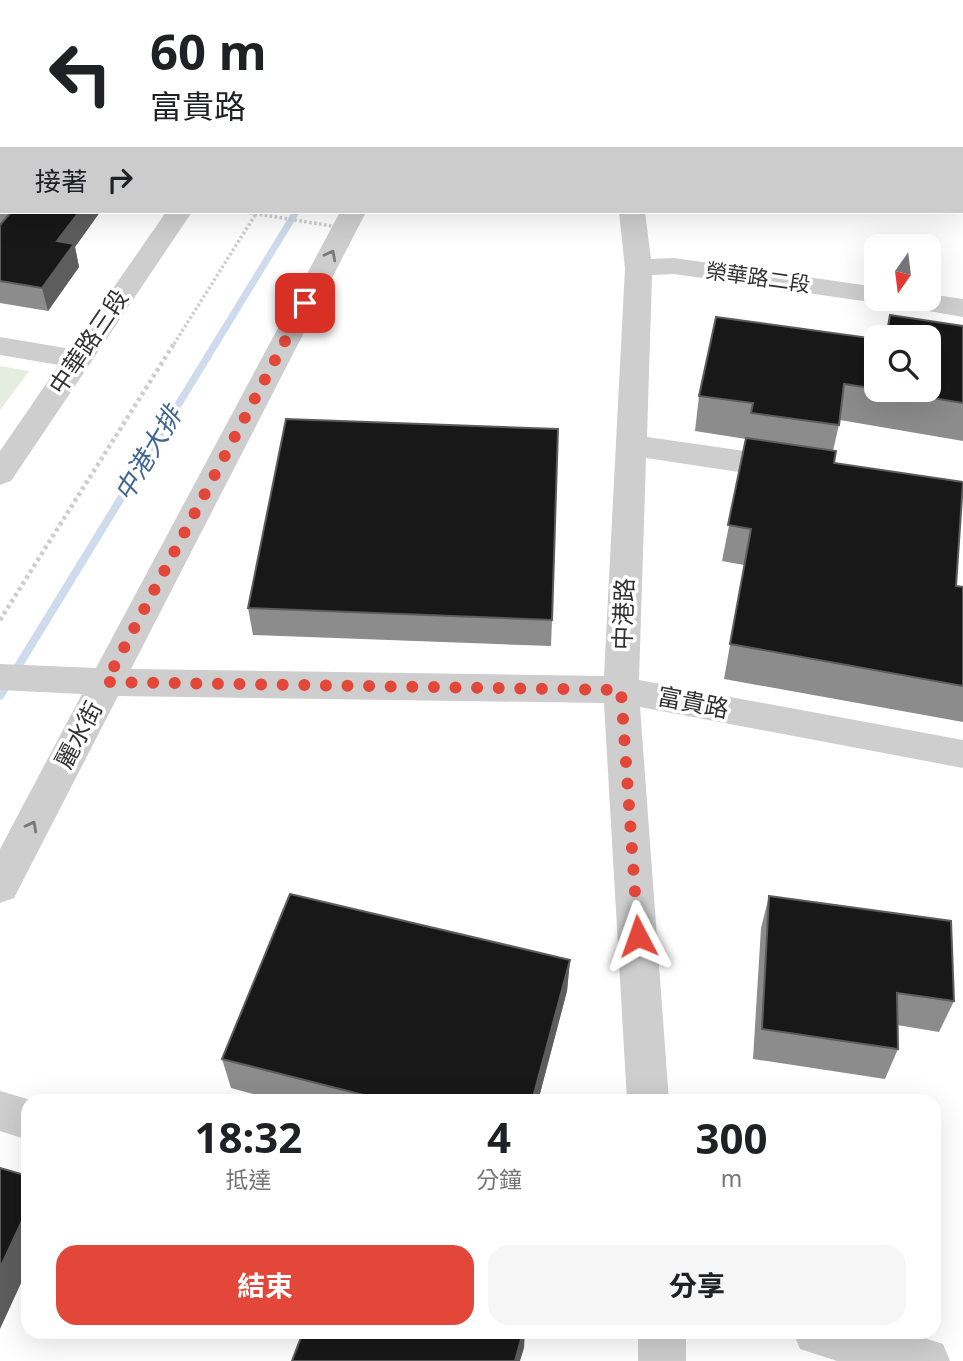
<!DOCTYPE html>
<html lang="zh-TW">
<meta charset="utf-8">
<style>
body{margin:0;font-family:"Noto Sans","Noto Sans TC",sans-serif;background:#f6f6f6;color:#202124;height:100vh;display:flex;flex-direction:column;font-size:26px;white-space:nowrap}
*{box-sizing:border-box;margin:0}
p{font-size:23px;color:#757577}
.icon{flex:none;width:38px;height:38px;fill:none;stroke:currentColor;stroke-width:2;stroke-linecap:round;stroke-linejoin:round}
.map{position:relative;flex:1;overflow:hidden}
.drawer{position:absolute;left:21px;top:1094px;width:920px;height:245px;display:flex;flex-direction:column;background:#fff;border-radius:21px;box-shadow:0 7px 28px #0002}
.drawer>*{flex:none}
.guide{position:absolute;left:0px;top:0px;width:964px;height:214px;box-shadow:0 7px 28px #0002;background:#fff;color:#202124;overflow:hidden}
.needle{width:46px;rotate:194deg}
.tools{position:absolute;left:864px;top:234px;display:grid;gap:14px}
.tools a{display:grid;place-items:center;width:77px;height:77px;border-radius:14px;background:#fff;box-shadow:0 7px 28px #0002;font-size:35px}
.pin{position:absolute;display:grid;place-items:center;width:60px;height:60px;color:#fff;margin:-30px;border-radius:14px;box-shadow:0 4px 10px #0006}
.me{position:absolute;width:77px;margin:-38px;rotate:356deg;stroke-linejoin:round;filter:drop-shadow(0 0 5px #0008)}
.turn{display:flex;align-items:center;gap:24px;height:147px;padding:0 35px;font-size:32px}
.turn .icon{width:91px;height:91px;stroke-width:2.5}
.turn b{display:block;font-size:49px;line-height:60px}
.then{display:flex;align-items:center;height:66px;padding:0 35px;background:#0003;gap:14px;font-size:26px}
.eta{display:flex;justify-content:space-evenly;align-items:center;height:119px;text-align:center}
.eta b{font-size:42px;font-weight:700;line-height:49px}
.primary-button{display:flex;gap:14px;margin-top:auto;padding:14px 35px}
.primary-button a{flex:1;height:80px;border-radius:21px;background:#e24739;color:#fff;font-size:28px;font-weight:700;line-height:80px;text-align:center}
.primary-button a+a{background:#f6f6f6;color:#202124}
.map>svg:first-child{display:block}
.green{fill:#e5ede0}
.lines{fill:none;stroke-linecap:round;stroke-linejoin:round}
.stream{fill:#cddbec;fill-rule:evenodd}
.path-far1{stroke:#cecece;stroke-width:3.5;stroke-dasharray:2.5 2.5;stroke-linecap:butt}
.path{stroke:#cecece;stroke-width:4.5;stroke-dasharray:3.5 3.5;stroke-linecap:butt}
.minor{fill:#cecece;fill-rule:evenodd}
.path-bridge{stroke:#cecece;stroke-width:3.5;stroke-dasharray:2.5 2.5;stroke-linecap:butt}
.wall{fill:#8c8c8c}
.shaded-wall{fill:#5d5d5d}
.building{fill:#181818;stroke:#5d5d5d;stroke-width:2}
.oneway{stroke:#787878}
.route{stroke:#e24739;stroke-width:12;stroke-dasharray:0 21.6}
.labels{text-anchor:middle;stroke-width:7;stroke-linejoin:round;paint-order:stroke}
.far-street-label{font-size:21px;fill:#313131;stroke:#fff}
.street-label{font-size:24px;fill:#313131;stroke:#fff}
.water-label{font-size:26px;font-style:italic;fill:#406593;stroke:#fff}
</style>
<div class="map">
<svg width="963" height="1361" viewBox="0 0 963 1361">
<rect width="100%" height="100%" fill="#fff"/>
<path class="green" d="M0,366L29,371L0,410Z"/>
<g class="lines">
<path class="stream" d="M405,0H411L410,2H404Z
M292,212H300L3,699L0,700V688Z"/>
<path class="path-far1" d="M174,344L257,212"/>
<path class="path" d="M0,620L175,342"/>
<path class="minor" d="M306,0H328L305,2Z
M453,0H475L452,2Z
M645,0H667L644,2Z
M739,0H775L776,2H740Z
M883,0H905L882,2Z
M962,19H963V33H962Z
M0,27H2V41H0Z
M0,159H2V175H0Z
M166,212H192L11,481L0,485V451L59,365L0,355V337L71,349Z
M340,212H366L131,669L604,676L625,268L619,212H645L651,259L674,258L877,287V299H888L877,303L674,274L652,275L647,437L786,457L797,461L801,468L797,475L786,479L646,458L639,680L963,740V768L640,707L669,1101H627L604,703L118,696L14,898L0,903V849L82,694L0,690V664L96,668Z
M929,294L963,299V317L894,305L890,299H929Z
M0,1091L34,1101H28V1140L0,1131Z
M638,1332H686V1361H638Z
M793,1332H906L943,1344L950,1361H837L800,1349Z"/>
<path class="path-bridge" d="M245,212L345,228"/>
</g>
<path class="wall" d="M0,0H92L90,2H2V4H0Z
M0,183H2V212H100L75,247L79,267L48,311L0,303Z
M890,315L963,326V441L840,420L833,451L834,463L956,586L963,587V722L724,679L744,565L722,561L746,439L695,431L699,396L877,339V390H929V338H884Z
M248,608L552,620L551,646L253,635Z
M769,896L954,1001L939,1032L897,1025L898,1049L885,1079L753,1059L761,928Z
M570,960L567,991L538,1101H279L231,1088L222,1059Z"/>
<path class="shaded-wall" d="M76,0H92L90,2H76Z
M79,212H100L75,247L79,267L48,311L42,288L57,241Z
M570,960L567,991L538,1101H532Z
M28,1208V1268L0,1329V1268Z
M523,1332H525L524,1348L520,1361H515Z"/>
<path class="building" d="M0,183H2V210H0Z
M11,212H79L57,241L74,244L42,288L0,281V225Z
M890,315L963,326V403L883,390H929V338H886Z
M716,317L877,339V389L844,384L839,425L751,413L753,403L699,396Z
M286,419L558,429L552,620L248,608Z
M746,438L836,451L834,463L963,482L956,586L963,587V686L730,644L751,529L728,525Z
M290,894L570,960L532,1101H387L222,1059Z
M769,896L951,921L954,1001L897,993L898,1049L762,1029Z
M0,1168L28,1176V1208L0,1268Z
M303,1332H523L515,1361H292Z"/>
<defs><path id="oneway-chevron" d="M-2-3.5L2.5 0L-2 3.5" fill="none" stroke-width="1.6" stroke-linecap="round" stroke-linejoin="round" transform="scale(1.75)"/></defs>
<g class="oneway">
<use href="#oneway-chevron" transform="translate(331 255) rotate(-62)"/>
<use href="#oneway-chevron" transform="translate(32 826) rotate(-62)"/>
</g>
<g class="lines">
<path class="route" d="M305,303L106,682L621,690L638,936"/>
</g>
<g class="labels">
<g class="far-street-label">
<text transform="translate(758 278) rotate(8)" y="7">榮華路二段</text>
</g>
<g class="street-label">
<text transform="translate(89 342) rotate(-56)" y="8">中華路三段</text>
<text transform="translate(624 614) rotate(-88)" y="8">中港路</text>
<text transform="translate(693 703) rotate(11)" y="8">富貴路</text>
<text transform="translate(79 735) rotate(-62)" y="8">麗水街</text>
</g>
<g class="water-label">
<text transform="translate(148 454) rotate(-59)" y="9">中港大排</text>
</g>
</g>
</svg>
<div class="tools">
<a><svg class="needle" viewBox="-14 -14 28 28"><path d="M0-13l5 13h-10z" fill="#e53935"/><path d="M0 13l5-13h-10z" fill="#757577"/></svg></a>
<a><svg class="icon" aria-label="search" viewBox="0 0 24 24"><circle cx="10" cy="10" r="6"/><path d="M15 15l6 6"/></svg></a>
</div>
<div class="pin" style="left:305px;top:303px;background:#d93025"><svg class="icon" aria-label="arrive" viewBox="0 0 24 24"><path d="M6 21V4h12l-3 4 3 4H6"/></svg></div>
<svg class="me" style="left:638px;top:936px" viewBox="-20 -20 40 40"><path d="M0-17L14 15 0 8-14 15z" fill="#e24739" stroke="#fff" stroke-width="4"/></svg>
<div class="guide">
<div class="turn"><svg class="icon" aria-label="left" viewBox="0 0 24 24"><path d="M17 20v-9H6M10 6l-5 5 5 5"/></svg><div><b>60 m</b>富貴路</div></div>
<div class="then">接著<svg class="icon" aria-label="right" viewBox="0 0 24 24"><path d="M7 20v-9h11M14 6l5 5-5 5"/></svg></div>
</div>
<section class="drawer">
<div class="eta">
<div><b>18:32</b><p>抵達</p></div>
<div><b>4</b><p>分鐘</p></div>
<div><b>300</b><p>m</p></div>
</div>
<div class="primary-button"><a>結束</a><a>分享</a></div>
</section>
</div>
